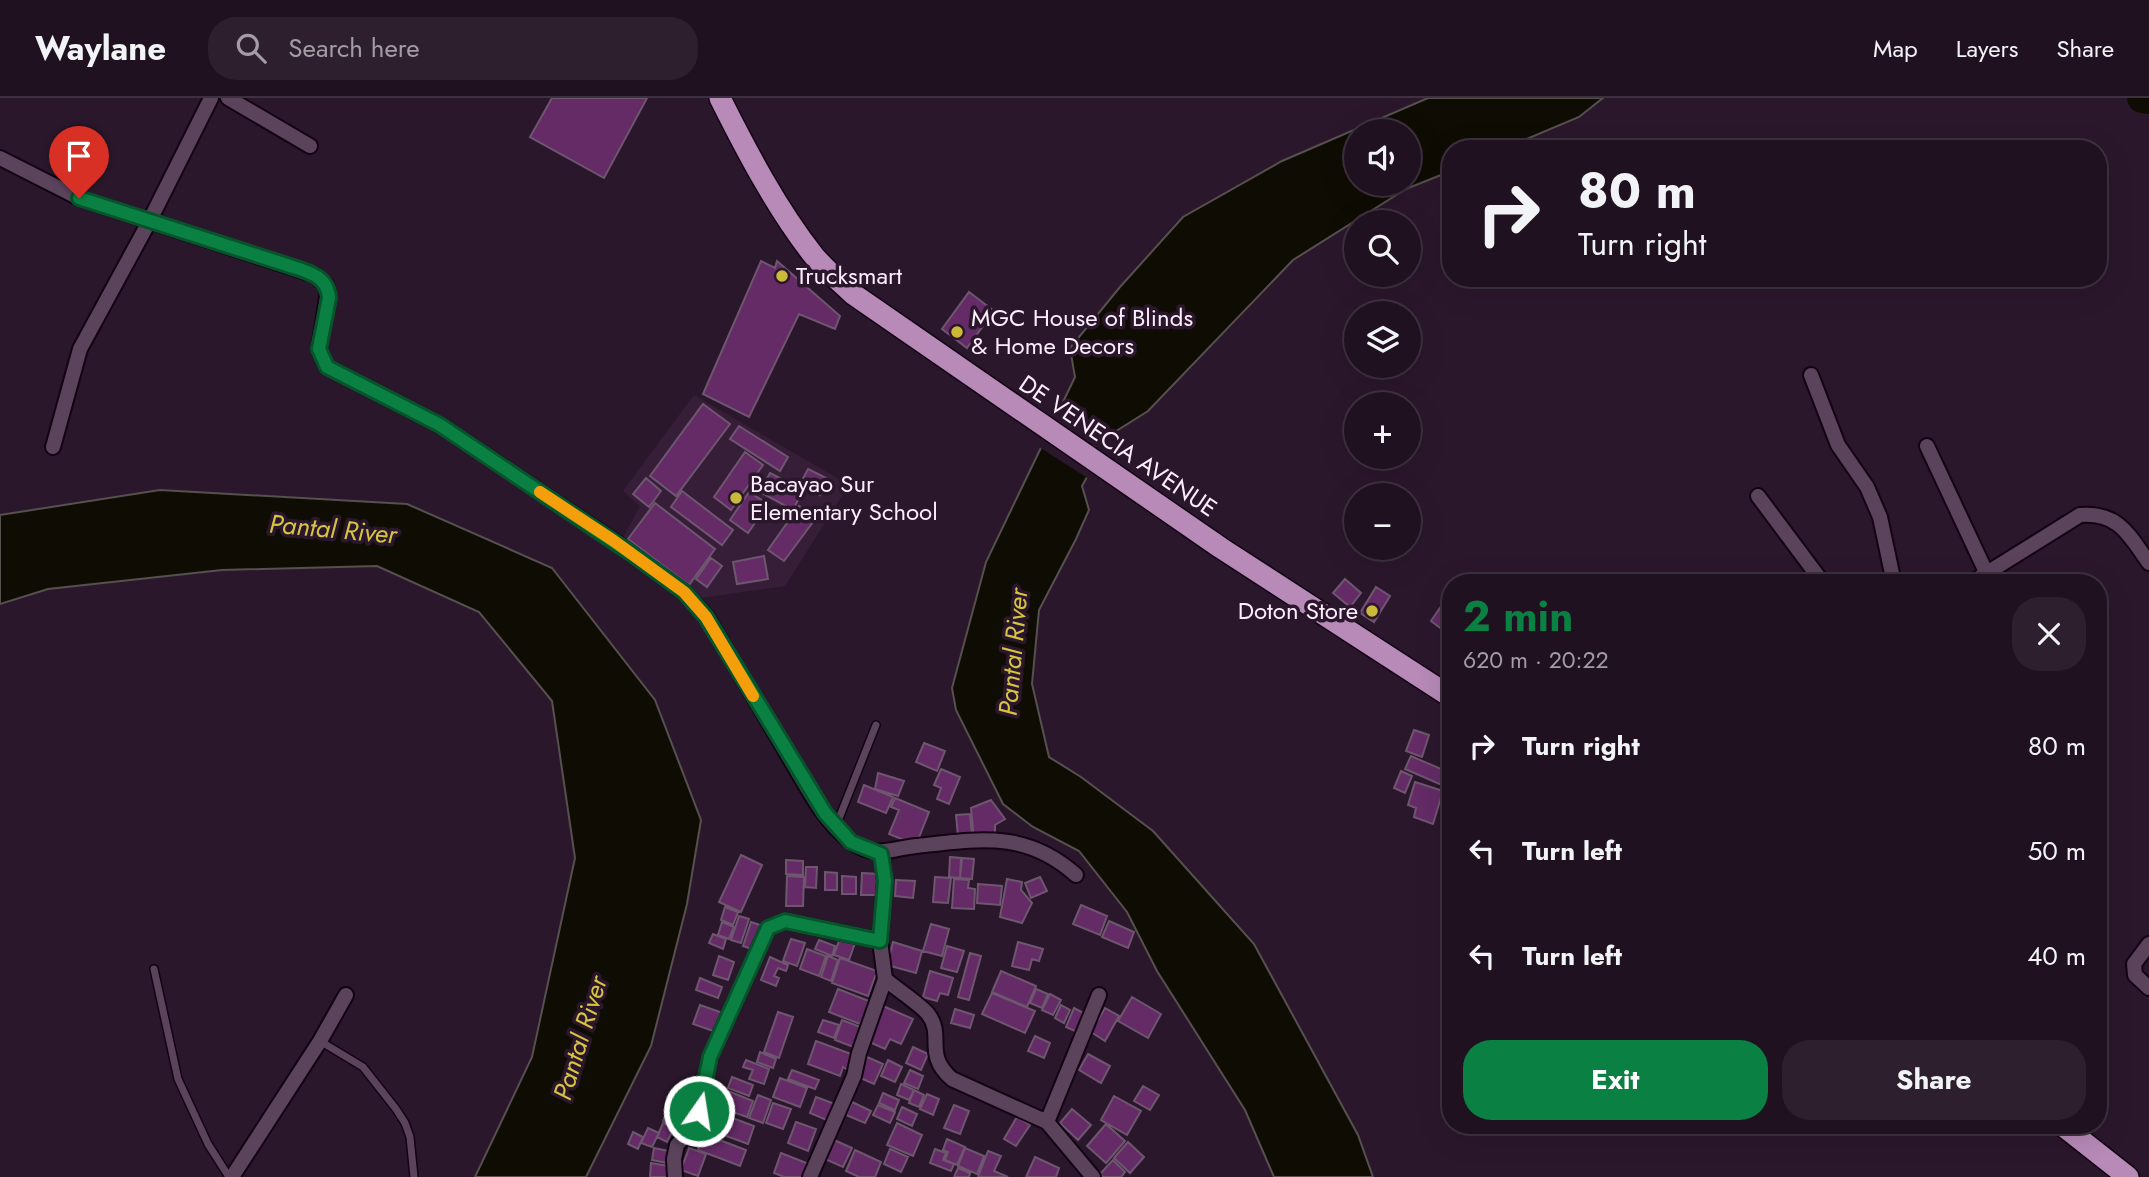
<!DOCTYPE html>
<meta charset="utf-8">
<style>
body{margin:0;font-family:Jost,sans-serif;background:#2d1f2e;color:#f1f3f6;height:100vh;display:flex;flex-direction:column;font-size:26px;white-space:nowrap}
*{box-sizing:border-box;margin:0}
p{font-size:23px;color:#a29da5}
.icon{flex:none;width:38px;height:38px;fill:none;stroke:currentColor;stroke-width:2;stroke-linecap:round;stroke-linejoin:round}
.map{position:relative;flex:1;overflow:hidden}
.side{position:absolute;left:1442px;top:476px;width:665px;height:560px;display:flex;flex-direction:column;background:#201121;border-radius:28px;box-shadow:0 7px 28px #0002,0 0 0 2px #3d313f}
.side>*{flex:none}
.hud{position:absolute;left:1442px;top:42px;width:665px;height:147px;border-radius:28px;box-shadow:0 7px 28px #0002,0 0 0 2px #3d313f;background:#201121;color:#f1f3f6;overflow:hidden}
.fabs{position:absolute;left:1344px;top:21px;display:grid;gap:14px}
.fabs a{display:grid;place-items:center;width:77px;height:77px;border-radius:50%;background:#201121;box-shadow:0 7px 28px #0002,0 0 0 2px #3d313f;font-size:35px}
.pin{position:absolute;display:grid;place-items:center;width:60px;height:60px;color:#fff;margin:-72px -30px;border-radius:50% 50% 50% 0;rotate:-45deg;box-shadow:0 0 7px #0007}
.pin .icon{rotate:45deg}
.me{position:absolute;width:77px;margin:-38px;rotate:13deg;stroke-linejoin:round;filter:drop-shadow(0 0 5px #0008)}
.turn{display:flex;align-items:center;gap:24px;height:147px;padding:0 21px;font-size:32px}
.turn .icon{width:91px;height:91px;stroke-width:2.5}
.turn b{display:block;font-size:49px;line-height:60px}
.round{display:grid;place-items:center;flex:none;width:74px;height:74px;border-radius:28px;background:#2d1f2e}
.head{display:flex;align-items:center;justify-content:space-between;height:119px;padding:0 21px}
h1{font-size:42px;font-weight:700;line-height:52px;color:#0b8043}
.cta{display:flex;gap:14px;margin-top:auto;padding:14px 21px}
.cta a{flex:1;height:80px;border-radius:28px;background:#0b8043;color:#fff;font-size:28px;font-weight:700;line-height:80px;text-align:center}
.cta a+a{background:#2d1f2e;color:#f1f3f6}
ul{padding:0;list-style:none}
li{display:flex;align-items:center;gap:21px;height:105px;padding:0 21px}
li div{flex:1}
li b{display:block;font-size:26px}
li em{font-style:normal}
header{display:flex;align-items:center;gap:42px;box-sizing:border-box;height:98px;padding:0 35px;background:#201121;border-bottom:2px solid #3d313f}
header strong{font-size:33px}
nav{display:flex;gap:38px;margin-inline-start:auto;font-size:24px}
.search{width:490px;height:63px;background:#2d1f2e;display:flex;align-items:center;gap:18px;box-sizing:border-box;padding:0 24px;border-radius:28px;color:#a29da5;font-size:26px}
.map>svg:first-child{display:block}
.built{fill:#371e38}
.water{fill:#0f0d03;stroke:#56504e;stroke-width:2;fill-rule:evenodd}
.pier{fill:#2b172c}
.lines{fill:none;stroke-linecap:round;stroke-linejoin:round}
.river{stroke:#0f0d03;stroke-width:30}
.building{fill:#642b67;stroke:#6e566f;stroke-width:2}
.service-casing{stroke:#130314;stroke-width:10}
.minor-casing{stroke:#130314;stroke-width:18}
.trunk-casing{stroke:#130314;stroke-width:24}
.service{stroke:#5a435b;stroke-width:7}
.minor{stroke:#5a435b;stroke-width:14}
.trunk{stroke:#b78ab8;stroke-width:21}
.route-casing{stroke:#07532c;stroke-width:18}
.route{stroke:#0b8043;stroke-width:12}
.slow{stroke:#f59e0b;stroke-width:12}
.poi-dot{fill:#cbba39;stroke:#2b172c;stroke-width:2.5}
.labels{text-anchor:middle;stroke-width:7;stroke-linejoin:round;paint-order:stroke}
.poi-label{font-size:24px;fill:#fceefc;stroke:#2b172c;text-anchor:start}
.street-label{font-size:24px;fill:#fceefc;stroke:#2b172c}
.water-label{font-size:26px;font-style:italic;fill:#d7c541;stroke:#2b172c}
</style>
<header>
<strong>Waylane</strong>
<div class="search"><svg class="icon" aria-label="search" viewBox="0 0 24 24"><circle cx="10" cy="10" r="6"/><path d="M15 15l6 6"/></svg>Search here</div>
<nav><a>Map</a><a>Layers</a><a>Share</a></nav>
</header>
<div class="map">
<svg width="2149" height="1079" viewBox="0 0 2149 1079">
<rect width="100%" height="100%" fill="#2b172c"/>
<path class="built" d="M694,297L849,387L785,488L701,500L621,443L640,408L623,393Z"/>
<path class="water" d="M1428,0H1603L1579,19L1503,51H1451V73L1406,91L1293,162L1148,313L1110,337L1082,388L1089,412L1076,441L1039,512L1032,586L1049,659L1081,679L1153,733L1254,846L1358,1037L1373,1079H1274L1245,1012L1157,873L1127,814L1079,753L1033,729L1003,706L956,612L952,590L986,464L1075,279L1070,250L1120,189L1183,119L1282,63ZM1356,33H1409V86H1356Z
M160,392L407,406L552,470L655,602L701,722L687,806L651,948L586,1079H475L532,959L575,760L552,603L479,514L377,468L222,472L48,491L0,506V417Z"/>
<path class="pier" d="M1058,308L1111,342L1089,381L1039,349Z"/>
<g class="lines">
<path class="river" d="M2142,0L2149,1"/>
</g>
<path class="building" d="M552,0H647L604,80L530,39Z
M761,163L775,170L777,163L840,218L835,231L799,216L749,319L703,296Z
M969,194L994,213L967,250L942,231Z
M703,306L730,326L676,398L650,378Z
M739,328L788,359L780,373L730,341Z
M745,354L763,367L731,412L714,399Z
M808,371L828,381L820,397L800,386Z
M770,375L803,392L793,412L760,394Z
M646,380L661,393L649,409L633,396Z
M682,393L733,432L722,447L671,409Z
M749,394L768,406L748,435L730,422Z
M655,405L715,451L689,487L628,441Z
M799,408L816,420L784,463L768,452Z
M764,458L768,481L737,486L733,464Z
M711,460L722,468L707,489L696,481Z
M1345,481L1361,495L1350,509L1333,495Z
M1376,489L1390,498L1374,524L1360,515Z
M1442,507L1451,513V538L1431,523Z
M1414,632L1429,637L1422,659L1406,653Z
M924,645L945,653L937,673L916,664Z
M1451,650V691L1405,671L1411,658L1441,671Z
M941,671L960,679L949,706L937,701L941,690L934,687Z
M1401,673L1412,678L1405,695L1394,690Z
M878,675L904,683L898,698L875,691Z
M1415,684L1443,693L1433,726L1414,719L1416,710L1408,707Z
M864,687L893,699L886,715L858,704Z
M895,700L929,714L916,747L889,736L899,712L891,709Z
M991,702L1005,721L995,727V741L974,742L971,710Z
M970,716L972,738L958,739L956,717Z
M741,757L762,767L741,814L719,804Z
M950,759L961,760L960,780L949,779Z
M962,760L974,761L972,781L960,780Z
M786,762L803,763V777L786,776Z
M806,769H817L816,790L805,789Z
M825,774L837,775V792H825Z
M862,775L881,776V797H861Z
M787,778L804,779L803,808H786Z
M842,778L856,779V796H842Z
M935,779L951,780L948,805L933,804Z
M1040,779L1047,793L1031,800L1025,785Z
M954,781L969,782L968,790L975,791L974,811L952,810Z
M1007,781L1022,784L1021,792L1032,805L1022,825L1000,819Z
M896,782L915,783L913,800L895,798Z
M978,786L1002,788L1000,807L977,805Z
M1081,807L1107,818L1100,837L1073,826Z
M725,809L738,814L733,827L721,822Z
M739,818L749,821L741,845L731,842Z
M1109,823L1134,834L1128,850L1102,839Z
M722,824L734,829L729,841L718,837Z
M751,824L763,828L755,852L743,848Z
M931,826L949,831L942,858L923,853Z
M713,836L726,841L723,851L709,845Z
M840,840L855,845L849,862L834,857Z
M791,841L805,845L797,868L783,863Z
M819,842L835,848L832,858L815,851Z
M893,844L922,853L916,875L887,867Z
M1018,844L1043,851L1039,863L1032,861L1029,872L1012,868Z
M947,848L964,853L957,874L941,870Z
M807,851L826,858L819,878L800,871Z
M970,855L981,858L969,902L958,899Z
M719,858L734,864L728,882L713,877Z
M828,858L838,862L831,883L821,879Z
M770,859L788,867L786,873L778,870L774,878L779,880L776,888L761,882Z
M840,860L877,873L868,898L832,885Z
M930,873L953,880L948,897L940,895L937,903L923,899Z
M1001,873L1036,888L1027,909L992,894Z
M700,880L722,889L718,900L696,892Z
M838,891L874,905L868,919L864,918L860,926L829,914Z
M1036,891L1048,896L1042,910L1030,905Z
M992,895L1035,913L1025,935L982,916Z
M1050,896L1061,902L1053,917L1042,912Z
M1132,899L1161,916L1148,940L1118,923Z
M700,907L723,915L716,934L693,926Z
M1061,907L1070,912L1064,925L1055,920Z
M883,908L913,921L901,946L890,941L885,951L867,943Z
M1074,910L1087,917L1079,935L1066,929Z
M1105,910L1119,918L1105,943L1091,934Z
M955,911L974,917L970,930L951,925Z
M778,914L793,919L779,960L764,954Z
M823,922L839,927L834,940L818,934Z
M842,922L863,930L856,950L835,942Z
M1035,938L1050,945L1044,960L1028,953Z
M816,943L854,957L848,972L843,969L840,978L808,966Z
M913,949L928,956L921,972L906,965Z
M760,954L776,961L773,970L757,964Z
M1088,956L1110,968L1101,985L1079,972Z
M867,959L883,966L874,986L858,979Z
M746,962L769,971L764,986L749,981L753,972L743,969Z
M888,962L902,969L895,984L881,978Z
M792,972L819,982L815,991L788,981Z
M910,972L923,978L918,991L904,985Z
M732,979L753,987L749,998L728,990Z
M780,980L807,990L800,1009L773,999Z
M901,986L914,992L909,1002L897,997Z
M1143,988L1159,997L1150,1012L1134,1003Z
M914,992L924,997L919,1009L909,1005Z
M728,993L753,1003L747,1019L721,1010Z
M883,995L899,1002L895,1012L879,1005Z
M927,996L939,1001L933,1017L920,1011Z
M758,997L771,1002L763,1025L749,1020Z
M1114,998L1141,1013L1127,1037L1101,1022Z
M816,999L835,1006L829,1023L810,1015Z
M852,1004L871,1013L865,1025L846,1017Z
M773,1005L791,1011L783,1031L766,1025Z
M878,1007L895,1014L890,1025L873,1017Z
M954,1007L969,1013L960,1036L944,1030Z
M902,1009L917,1016L912,1028L897,1021Z
M1072,1011L1091,1027L1078,1042L1060,1025Z
M667,1012L684,1019L679,1030L663,1023Z
M722,1016L754,1028L748,1046L715,1034Z
M1017,1019L1030,1027L1016,1048L1004,1041Z
M796,1024L816,1031L808,1053L788,1045Z
M663,1025L674,1030L667,1044L657,1039Z
M897,1025L922,1037L913,1058L887,1047Z
M1106,1026L1125,1043L1106,1065L1087,1048Z
M648,1030L659,1035L652,1049L641,1045Z
M633,1034L643,1039L638,1051L628,1046Z
M704,1036L746,1052L740,1068L698,1052Z
M947,1041L965,1049L957,1067L945,1062L948,1054L943,1052Z
M834,1042L852,1050L843,1069L825,1061Z
M1128,1044L1144,1059L1130,1075L1114,1060Z
M654,1050L669,1053L667,1065L652,1062Z
M689,1050L706,1056L698,1078L681,1072Z
M965,1050L984,1058L977,1076L958,1068Z
M890,1051L908,1059L901,1074L884,1066Z
M935,1051L946,1055L943,1062L954,1066L951,1073L930,1065Z
M855,1052L881,1064L875,1079H859L846,1073Z
M988,1053L1001,1058L994,1073L1008,1079H978Z
M781,1055L809,1066L804,1079H784L774,1075Z
M1035,1059L1059,1070L1056,1079H1026Z
M1113,1062L1125,1074L1121,1079H1103L1100,1076Z
M651,1065L669,1068L668,1079H650Z
M958,1070L970,1075L969,1079H954Z"/>
<g class="lines">
<g class="service-casing">
<path id="service" d="M836,728L876,627
M154,871L178,981L208,1046L229,1079
M320,943L363,969L396,1011L405,1025L410,1039L414,1079"/>
</g>
<g class="minor-casing">
<path id="minor" d="M228,0L310,48
M0,60L79,100L315,177L326,187L328,193L319,251L327,269L440,327L614,443L684,494L707,519C733,564 759,608 785,652C803,682 822,722 850,743C876,761 889,751 916,748C979,741 1026,732 1076,777
M1811,277L1838,347L1867,389L1880,419L1894,485
M1927,348L1986,474
M53,349L80,251L149,124L211,0
M1758,398L1823,485
M1971,485L2080,417C2119,414 2129,437 2149,465
M2149,846L2134,866L2135,877L2149,890
M885,881C895,890 921,907 928,916C945,938 923,956 952,981L1047,1024L1093,1079
M1047,1024L1099,897
M232,1079L320,943L346,897
M675,1079L674,1061L677,1047L689,1033L699,1013L710,959L768,830L785,823L880,843
M810,1079L854,978L859,955L885,881L880,843L885,783L881,756"/>
</g>
<g class="trunk-casing">
<path id="trunk" d="M720,0C747,54 777,111 814,158C826,172 840,184 853,196L1221,450L1451,599
M2062,1027L2128,1079"/>
</g>
<use href="#service" class="service"/>
<use href="#minor" class="minor"/>
<use href="#trunk" class="trunk"/>
</g>
<g class="lines">
<g class="route-casing">
<path id="route" d="M79,100L287,167C305,173 328,177 329,200L319,251L327,269L440,327L632,456L684,494L706,519L825,715L851,744L881,756L885,783L880,843L785,823L768,830L710,959L699,1013"/>
</g>
<use href="#route" class="route"/>
<path class="slow" d="M540,394L614,443L684,494L706,519L753,598"/>
</g>
<g class="poi-dot">
<circle cx="782" cy="178" r="7"/>
<circle cx="957" cy="234" r="7"/>
<circle cx="736" cy="400" r="7"/>
<circle cx="1372" cy="513" r="7"/>
</g>
<g class="labels">
<g class="poi-label">
<text x="796" y="186">Trucksmart</text>
<text x="971" y="228">MGC House of Blinds<tspan x="971" dy="28">&amp; Home Decors</tspan></text>
<text x="750" y="394">Bacayao Sur<tspan x="750" dy="28">Elementary School</tspan></text>
<text x="1358" y="521" text-anchor="end">Doton Store</text>
</g>
<g class="street-label">
<text transform="translate(1118 348) rotate(34)" y="8">DE VENECIA AVENUE</text>
</g>
<g class="water-label">
<text transform="translate(333 431) rotate(5)" y="9">Pantal River</text>
<text transform="translate(1013 554) rotate(-85)" y="9">Pantal River</text>
<text transform="translate(580 940) rotate(-73)" y="9">Pantal River</text>
</g>
</g>
</svg>
<div class="fabs">
<a><svg class="icon" aria-label="sound" viewBox="0 0 24 24"><path d="M4 9h4l5-4v14l-5-4H4zM17 9q2 3 0 6"/></svg></a>
<a><svg class="icon" aria-label="search" viewBox="0 0 24 24"><circle cx="10" cy="10" r="6"/><path d="M15 15l6 6"/></svg></a>
<a><svg class="icon" aria-label="layers" viewBox="0 0 24 24"><path d="M12 4l9 5-9 5-9-5zM3 14l9 5 9-5"/></svg></a>
<a>+</a>
<a>−</a>
</div>
<div class="pin" style="left:79px;top:100px;background:#d93025"><svg class="icon" aria-label="arrive" viewBox="0 0 24 24"><path d="M6 21V4h12l-3 4 3 4H6"/></svg></div>
<svg class="me" style="left:699px;top:1013px" viewBox="-20 -20 40 40"><circle r="17" fill="#0b8043" stroke="#fff" stroke-width="3"/><path d="M0-11L8 9 0 5-8 9z" fill="#fff"/></svg>
<div class="hud">
<div class="turn"><svg class="icon" aria-label="right" viewBox="0 0 24 24"><path d="M7 20v-9h11M14 6l5 5-5 5"/></svg><div><b>80 m</b>Turn right</div></div>
</div>
<section class="side">
<div class="head"><div><h1>2 min</h1><p>620 m · 20:22</p></div><a class="round"><svg class="icon" aria-label="close" viewBox="0 0 24 24"><path d="M6 6l12 12M18 6L6 18"/></svg></a></div>
<ul>
<li><svg class="icon" aria-label="right" viewBox="0 0 24 24"><path d="M7 20v-9h11M14 6l5 5-5 5"/></svg><div><b>Turn right</b></div><em>80 m</em></li>
<li><svg class="icon" aria-label="left" viewBox="0 0 24 24"><path d="M17 20v-9H6M10 6l-5 5 5 5"/></svg><div><b>Turn left</b></div><em>50 m</em></li>
<li><svg class="icon" aria-label="left" viewBox="0 0 24 24"><path d="M17 20v-9H6M10 6l-5 5 5 5"/></svg><div><b>Turn left</b></div><em>40 m</em></li>
</ul>
<div class="cta"><a>Exit</a><a>Share</a></div>
</section>
</div>
